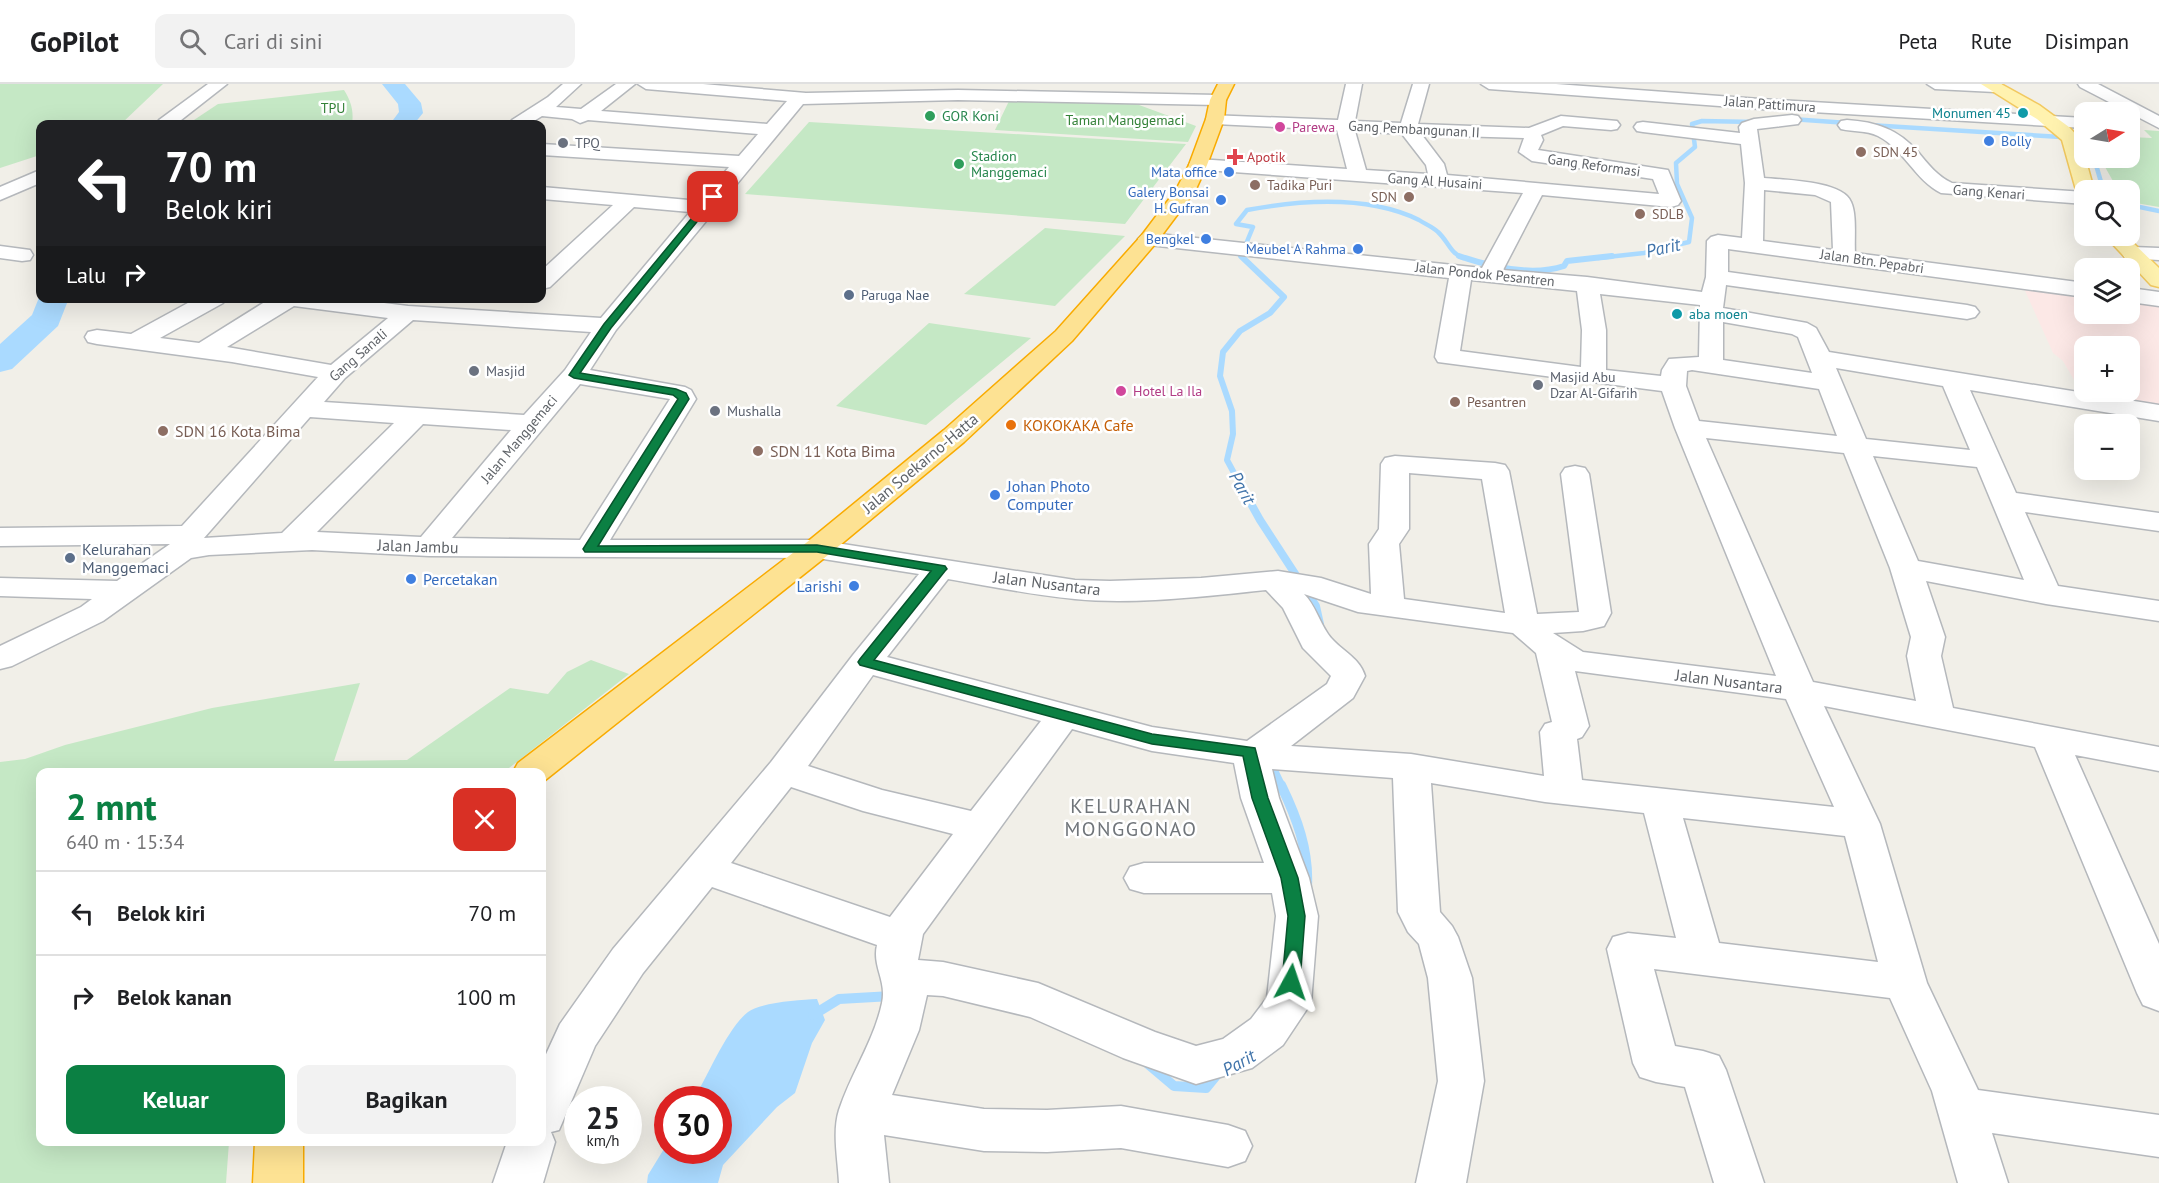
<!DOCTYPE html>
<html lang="id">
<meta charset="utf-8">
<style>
body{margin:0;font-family:"PT Sans",sans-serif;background:#f2f2f2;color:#202124;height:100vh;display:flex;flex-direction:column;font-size:22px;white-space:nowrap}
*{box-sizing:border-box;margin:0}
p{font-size:20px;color:#757577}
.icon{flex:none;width:33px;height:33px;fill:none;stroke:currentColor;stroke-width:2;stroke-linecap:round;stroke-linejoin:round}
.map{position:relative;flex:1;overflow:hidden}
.side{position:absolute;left:36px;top:684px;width:510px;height:378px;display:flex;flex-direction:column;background:#fff;border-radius:12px;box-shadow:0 6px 24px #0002}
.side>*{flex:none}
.banner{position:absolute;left:36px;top:36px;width:510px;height:183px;border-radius:12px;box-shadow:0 6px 24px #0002;background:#202124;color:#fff;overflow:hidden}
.needle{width:39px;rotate:79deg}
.controls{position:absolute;left:2074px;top:18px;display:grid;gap:12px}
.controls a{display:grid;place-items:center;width:66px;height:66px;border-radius:12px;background:#fff;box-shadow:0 6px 24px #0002;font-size:30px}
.speed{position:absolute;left:564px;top:1002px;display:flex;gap:12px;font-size:30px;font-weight:700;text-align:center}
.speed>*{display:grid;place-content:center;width:78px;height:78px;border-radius:50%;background:#fff;box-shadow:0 6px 24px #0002;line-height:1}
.speed small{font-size:15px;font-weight:400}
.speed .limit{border:9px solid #d22;background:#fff;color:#111}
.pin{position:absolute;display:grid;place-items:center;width:51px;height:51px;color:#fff;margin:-26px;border-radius:12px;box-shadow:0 3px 9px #0006}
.me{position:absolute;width:66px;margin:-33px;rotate:5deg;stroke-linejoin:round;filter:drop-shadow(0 0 4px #0008)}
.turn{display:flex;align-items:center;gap:21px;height:126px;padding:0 30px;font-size:27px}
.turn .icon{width:78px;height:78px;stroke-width:2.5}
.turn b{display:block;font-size:42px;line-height:51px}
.then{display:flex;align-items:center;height:57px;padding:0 30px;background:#0003;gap:12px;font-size:22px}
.round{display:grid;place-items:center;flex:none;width:63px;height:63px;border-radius:12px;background:#f2f2f2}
.head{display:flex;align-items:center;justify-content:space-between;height:102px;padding:0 30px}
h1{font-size:36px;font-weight:600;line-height:45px;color:#0b8043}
.action{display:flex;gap:12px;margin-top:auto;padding:12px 30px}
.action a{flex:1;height:69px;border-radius:12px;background:#0b8043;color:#fff;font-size:24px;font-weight:600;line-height:69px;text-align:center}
.action a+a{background:#f2f2f2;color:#202124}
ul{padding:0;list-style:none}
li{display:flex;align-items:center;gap:18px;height:84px;padding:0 30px;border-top:2px solid #e0e0e0}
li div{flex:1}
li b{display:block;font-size:22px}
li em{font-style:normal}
header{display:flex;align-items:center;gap:36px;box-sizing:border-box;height:84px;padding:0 30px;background:#fff;border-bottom:2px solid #e0e0e0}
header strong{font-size:28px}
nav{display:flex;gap:33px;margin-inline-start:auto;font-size:21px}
.search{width:420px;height:54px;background:#f2f2f2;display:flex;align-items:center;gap:15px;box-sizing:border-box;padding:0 21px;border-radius:12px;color:#757577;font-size:22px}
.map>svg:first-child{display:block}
.medical{fill:#fce8e6;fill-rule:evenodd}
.green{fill:#c5e8c5}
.water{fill:#aadaff}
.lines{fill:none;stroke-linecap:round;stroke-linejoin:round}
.stream-far3{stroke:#aadaff;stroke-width:4.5}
.stream-far2{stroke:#aadaff;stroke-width:6}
.stream-far1{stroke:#aadaff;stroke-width:8}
.stream{stroke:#aadaff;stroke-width:10}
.river{fill:#aadaff;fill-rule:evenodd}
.minor-casing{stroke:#b5b8bc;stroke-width:3}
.major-casing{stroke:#f2c960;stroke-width:3}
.highway-casing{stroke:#f9ab00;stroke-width:3}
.minor{fill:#fff;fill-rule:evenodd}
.major{fill:#fff2af;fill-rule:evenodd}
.highway{fill:#fde293;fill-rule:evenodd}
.route{fill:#0b8043;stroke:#07532c;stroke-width:1.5}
.culture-dot{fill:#0f9aa8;stroke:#fff;stroke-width:2}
.leisure-dot{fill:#2e9e5b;stroke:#fff;stroke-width:2}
.hotel-dot{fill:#d1479c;stroke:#fff;stroke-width:2}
.shop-dot{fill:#3f7fe0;stroke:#fff;stroke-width:2}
.worship-dot{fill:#6b7280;stroke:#fff;stroke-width:2}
.education-dot{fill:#8d6e63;stroke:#fff;stroke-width:2}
.health-dot{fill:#e0444e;stroke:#fff;stroke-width:2}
.service-dot{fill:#5c6f8a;stroke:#fff;stroke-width:2}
.food-dot{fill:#e8710a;stroke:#fff;stroke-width:2}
.labels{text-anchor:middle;stroke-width:5;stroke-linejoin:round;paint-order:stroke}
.far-street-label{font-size:14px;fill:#5f6368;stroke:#fff}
.far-park-label{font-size:14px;fill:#348238;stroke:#fff}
.far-culture-label{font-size:14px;fill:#0d838f;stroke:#fff;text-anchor:end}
.far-leisure-label{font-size:14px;fill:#27864d;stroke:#fff;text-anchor:start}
.far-hotel-label{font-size:14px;fill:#b23c85;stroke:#fff;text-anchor:start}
.far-shop-label{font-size:14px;fill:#366cbe;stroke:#fff;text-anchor:end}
.far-worship-label{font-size:14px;fill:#5b616d;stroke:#fff;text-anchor:start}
.far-education-label{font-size:14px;fill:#785e54;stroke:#fff;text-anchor:start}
.far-health-label{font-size:14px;fill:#be3a42;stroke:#fff;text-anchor:start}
.far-service-label{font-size:14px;fill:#4e5e75;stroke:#fff;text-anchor:start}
.food-label{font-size:16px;fill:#c56008;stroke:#fff;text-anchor:start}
.education-label{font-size:16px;fill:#785e54;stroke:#fff;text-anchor:start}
.street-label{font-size:16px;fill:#5f6368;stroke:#fff}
.shop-label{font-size:16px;fill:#366cbe;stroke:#fff;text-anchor:start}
.service-label{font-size:16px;fill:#4e5e75;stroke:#fff;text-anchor:start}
.water-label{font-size:18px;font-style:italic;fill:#4174aa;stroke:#fff}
.quarter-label{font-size:20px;letter-spacing:1.5px;fill:#70757a;stroke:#fff}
</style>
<header>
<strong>GoPilot</strong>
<div class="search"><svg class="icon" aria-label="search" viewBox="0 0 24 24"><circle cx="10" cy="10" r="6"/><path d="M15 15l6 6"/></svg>Cari di sini</div>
<nav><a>Peta</a><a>Rute</a><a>Disimpan</a></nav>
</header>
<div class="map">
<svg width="2159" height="1099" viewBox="0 0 2159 1099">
<rect width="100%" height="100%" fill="#f1efe8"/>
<path class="medical" d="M2022,200L2085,208V230H2130V214L2159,217V326L2084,313L2063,277L2053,269ZM2085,262H2130V308H2085Z"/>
<path class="green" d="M0,0H163L121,40H40V71L0,84Z
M344,6C351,17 354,27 352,40H188L218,20Z
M1009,17L1131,18L1196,42L1188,58L995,46Z
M809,38L1186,60L1125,140L745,110Z
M2144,46L2159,47V123L2130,118V106H2118L2100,74H2130V53L2152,54Z
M1045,144L1125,152L1055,222L964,210Z
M929,239L1031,254L926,341L836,322Z
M591,576L629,590L504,688H40V1058H229L226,1099H0V678L25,675L65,661L212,624L360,599L334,677L407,676L510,604L548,610L567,588Z"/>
<path class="water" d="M817,915L825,936L812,959L795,1009L777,1023L723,1081L718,1099H647L648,1091L667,1060L668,1066H718V1016L694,1015C707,993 728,943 748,928C763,918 799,916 817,915Z"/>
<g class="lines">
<path class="stream-far3" d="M1791,35L1848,39
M1869,41L2061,53
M2094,74L2101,98L2110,106
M2130,121L2159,127
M1243,174L1241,172L1253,143L1236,140L1247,126C1301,116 1368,111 1419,136C1425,140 1433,143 1438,148C1448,157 1450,169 1463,174
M1598,174L1644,169L1689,158L1692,134L1677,100L1676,79L1695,63L1692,40L1702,37L1755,38"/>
<path class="stream-far2" d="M1459,172C1491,183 1531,193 1564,182L1567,177L1612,172
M1241,402L1227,376L1233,350L1232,327L1220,292L1223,268L1240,247L1270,229L1284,213L1241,172"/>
<path class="stream-far1" d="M1240,400L1260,436L1316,522L1320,540
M1272,675V682L1282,703"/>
<path class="stream" d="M1281,701C1297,734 1309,766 1307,803
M813,931L839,915L892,912
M1148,980L1174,1002L1206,1004L1219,988"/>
<path class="river" d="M382,0H405L421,19L423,29L414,40H390L399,28L398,20Z
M40,211V214H69L58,242L12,285L0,288V260L32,231Z"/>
<g class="minor-casing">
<path id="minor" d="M208,0H227L176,40H157L159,36Z
M563,0H581L556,23L581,25L616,0H635L601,27L767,40L787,17L646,5L638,0H703L806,9L958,6L1218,11L1226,16L1218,21L958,16L803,20L616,246L590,286L685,303L691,306L696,315L610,456H817L1075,496L1110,497L1201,494L1278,487L1321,494L1371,510L1369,460L1379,445L1381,380L1385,374L1395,372L1495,379L1505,381L1509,387L1537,530L1579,528L1561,390L1565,384L1575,382L1585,384L1589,390L1611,529L1604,542L1583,547L1553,549L1583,568L1776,592L1675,344L1662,307L1438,278L1435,273L1449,194L1149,161L1142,159L1138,155L1142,151L1149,149L1482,184L1523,109L1191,85L1189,81L1191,77L1198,75L1347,85L1337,46L1215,40L1209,39L1206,35L1209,31L1338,36L1346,0H1362L1355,37L1401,39L1413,0H1429L1418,40L1529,44L1561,32L1617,37L1620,41L1617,45L1611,46L1563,42L1541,51L1543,56L1538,66L1668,86L1681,117L1678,121L1671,123L1542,111L1503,186L1587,193L1702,208L1706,193L1707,157L1711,153L1718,151L1742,154L1745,99L1741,60L1643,48L1637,47L1634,43L1637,39L1643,38L1740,49L1739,43L1742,39L1754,35L1792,31L1798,32L1801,36L1798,40L1757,45L1764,94C1784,96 1843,97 1851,118C1857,131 1854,154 1855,169L2085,199V213L1728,165V188L1967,221L1975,223L1979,228L1975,233L1967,235L1726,201L1723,224L1807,239L1816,244L1829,268L2159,321V337L1970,306L2016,409L2159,429V447L2025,428L2058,502L2159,517V537L2046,520L1926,497L1945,553L1941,572L1953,624L2159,663V687L2075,671L2159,860V927L2143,921L2137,909L2035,663L1824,622L1880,740L1927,899L1978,1006L2159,1031V1073L1992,1049L2008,1099H1958L1932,1007L1890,914L1654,885L1675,962L1703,967L1719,972L1726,986L1764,1099H1714L1685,1003L1656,998L1640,993L1633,979L1607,865L1613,853L1628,849L1676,854L1644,729L1545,718L1431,699L1440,828L1452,842L1458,853L1472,894L1484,997L1466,1099H1416L1438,997L1428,894L1419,860L1408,848L1398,828L1393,694L1272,685L1279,714L1309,794L1318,832L1311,919L1283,961L1252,984L1196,1000L1123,974L1030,933L943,912L927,911L919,946L892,1011L984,1025L1047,1026L1121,1022L1228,1041L1245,1047L1252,1062L1245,1077L1228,1083L1121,1064L1047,1068L984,1067L884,1051L889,1099H839C838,1076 832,1048 839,1026C851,989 874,957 882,919C887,897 872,882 877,861L712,803L643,889L595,962L559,1046L551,1048L555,1058L543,1099H493L507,1058H542V979L560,940L613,865L771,678L853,571L919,490L817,474L429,472L312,466L209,471L191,474L103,537L12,582L0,585V562L81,523L92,515L0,512V494L117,497L170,460L0,462V444L182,442L318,293L232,278L97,260L88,258L85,253L88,248L97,246L131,250L197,214H226L223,219L160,254L199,259L271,214H344L408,222L601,234L690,128L634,123L550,203L542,205V186L613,121L542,115V103L700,117L729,83L542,71V60L739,72L758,50L588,36L580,39L572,35L542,32L529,40H510L512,36L548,13ZM1355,47L1402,50L1426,81L1428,90L1366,86ZM1422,51L1524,54L1519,68L1532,77L1653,95L1659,110L1447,91L1444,80ZM1764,106L1815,111L1831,118L1833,166L1763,157ZM1471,196L1577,207L1582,246L1581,283L1460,267ZM1600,210L1700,221L1699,273L1669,275L1662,286L1661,292L1606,286V246ZM294,222L388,234L331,281L227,263ZM413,236L591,248L565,286L524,331L324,318L345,294ZM1723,238L1792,250L1798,253L1812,289L1723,276ZM1836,284L1943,302L1970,366L1866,355ZM1692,286L1819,305L1837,352L1699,337L1686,302L1687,287ZM580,300L670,315L580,456L452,454ZM310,333L394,339L282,449L204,454ZM423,340L511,346L421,453L317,448ZM1706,354L1844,369L1890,484L1911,553L1907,572L1916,617L1813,598ZM1873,372L1977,383L2024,496L1918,477ZM1409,389L1482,395L1505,529L1404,515L1399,460L1409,445ZM948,495C990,502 1032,511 1075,515C1134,521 1207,512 1266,506L1283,524L1303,564L1331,592L1327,600L1247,657L1152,643L887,573ZM1304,510L1358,528L1513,549L1536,569L1552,638L1545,640L1540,648L1544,692L1411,670L1291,662L1353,614L1365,592C1359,572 1339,566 1328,550C1319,537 1315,521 1304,510ZM1575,587L1786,615L1834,723L1582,696L1577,655L1582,653L1589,642ZM873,591L1041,637L971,727L882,706L808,682ZM1072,645L1152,667L1234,679L1241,714L1264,779H1144L1130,783L1124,794L1130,805L1144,809H1272L1276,832L1267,914L1251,935L1223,955L1196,962L1155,948L1038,899L943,878L918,876L923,850ZM791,703L863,727L953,750L890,833L731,779ZM1683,734L1845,752L1878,878L1719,859Z
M1481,0H1556L1760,15L2085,34V44L1760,25L1489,5Z
M1927,0H2001L2003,3L1995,8L1935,5Z
M2078,0H2098L2159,32V44L2080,3Z
M1847,36C1876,38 1898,45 1918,68C1928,80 1937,92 1952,99L2085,108V120L1941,109C1915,96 1904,65 1878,52C1866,46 1853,48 1841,45L1838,41L1841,37Z
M40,86V99L0,116V103Z
M0,162L30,166L33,171L30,176L22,177L0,174Z
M2133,163L2159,164V176L2125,174L2122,169L2125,164Z
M2130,204L2159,208V222L2130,218Z"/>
</g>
<g class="major-casing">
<path id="major" d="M1981,0H2001L2039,21L2069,43L2080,55L2094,106H2085V115L2078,113L2062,56L2037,35Z
M2105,152H2126L2159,184V203L2151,201Z"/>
</g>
<g class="highway-casing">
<path id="highway" d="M1218,0H1234L1226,16L1224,35L1207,81L1195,107L1156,159L1072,257L964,358L828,471L544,697L542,698V688H513L518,679L806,459L944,346L1056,247L1142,151L1176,106L1189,81L1206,35L1210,16Z
M255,1058H303V1099H253Z"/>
</g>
<use href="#minor" class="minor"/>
<use href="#major" class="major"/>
<use href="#highway" class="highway"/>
</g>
<path class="route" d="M710,112L717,113L611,244L580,289L676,305L686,309L689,315L598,462L817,461L945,482L947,485L945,487L874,576L1152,650L1255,664L1268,714L1298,794L1305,832L1300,898L1297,903L1291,905L1284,903L1282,898L1288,832L1281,794L1252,714L1243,672L1152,660L860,581L858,578L860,575L931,487L817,468H585L583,465L678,315L673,311L574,294L569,291L604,240Z"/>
<g class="culture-dot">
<circle cx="2023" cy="29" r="6"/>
<circle cx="1677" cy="230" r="6"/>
</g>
<g class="leisure-dot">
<circle cx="930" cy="32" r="6"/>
<circle cx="959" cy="80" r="6"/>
</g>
<g class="hotel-dot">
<circle cx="1280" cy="43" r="6"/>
<circle cx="1121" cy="307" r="6"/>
</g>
<g class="shop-dot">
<circle cx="1989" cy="57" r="6"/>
<circle cx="1229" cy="88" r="6"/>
<circle cx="1221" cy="116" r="6"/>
<circle cx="1206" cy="155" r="6"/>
<circle cx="1358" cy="165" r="6"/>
<circle cx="995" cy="411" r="6"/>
<circle cx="411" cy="495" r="6"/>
<circle cx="854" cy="502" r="6"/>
</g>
<g class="worship-dot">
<circle cx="563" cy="59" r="6"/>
<circle cx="474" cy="287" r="6"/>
<circle cx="1538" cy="301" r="6"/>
<circle cx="715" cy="327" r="6"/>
</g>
<g class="education-dot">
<circle cx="1861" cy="68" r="6"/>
<circle cx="1255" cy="101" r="6"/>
<circle cx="1409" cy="113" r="6"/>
<circle cx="1640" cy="130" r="6"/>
<circle cx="1455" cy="318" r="6"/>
<circle cx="163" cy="347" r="6"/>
<circle cx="758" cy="367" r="6"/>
</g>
<path class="health-dot" d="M1232 64h6v6h6v6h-6v6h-6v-6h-6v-6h6z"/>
<g class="service-dot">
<circle cx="849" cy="211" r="6"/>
<circle cx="70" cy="474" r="6"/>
</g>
<circle class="food-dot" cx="1011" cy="341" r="6"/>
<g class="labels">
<g class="far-street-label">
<text transform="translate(1770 20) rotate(4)" y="5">Jalan Pattimura</text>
<text transform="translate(1414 45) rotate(3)" y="5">Gang Pembangunan II</text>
<text transform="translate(1594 81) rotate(8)" y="5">Gang Reformasi</text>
<text transform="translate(1435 97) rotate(4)" y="5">Gang Al Husaini</text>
<text transform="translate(1989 108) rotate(4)" y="5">Gang Kenari</text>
<text transform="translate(1872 177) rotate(8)" y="5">Jalan Btn. Pepabri</text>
<text transform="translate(1485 190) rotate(6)" y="5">Jalan Pondok Pesantren</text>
<text transform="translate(358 271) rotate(-41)" y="5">Gang Sanali</text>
<text transform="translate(519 355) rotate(-50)" y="5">Jalan Manggemaci</text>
</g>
<g class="far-park-label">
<text x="333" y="29">TPU</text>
<text x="1125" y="41">Taman Manggemaci</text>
</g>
<g class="far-culture-label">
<text x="2011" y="34">Monumen 45</text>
<text x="1689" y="235" text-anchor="start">aba moen</text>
</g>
<g class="far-leisure-label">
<text x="942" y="37">GOR Koni</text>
<text x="971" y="77">Stadion<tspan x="971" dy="16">Manggemaci</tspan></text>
</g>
<g class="far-hotel-label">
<text x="1292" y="48">Parewa</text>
<text x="1133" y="312">Hotel La Ila</text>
</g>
<g class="far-shop-label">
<text x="2001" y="62" text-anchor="start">Bolly</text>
<text x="1217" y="93">Mata office</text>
<text x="1209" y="113">Galery Bonsai<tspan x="1209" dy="16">H. Gufran</tspan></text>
<text x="1194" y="160">Bengkel</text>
<text x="1346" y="170">Meubel A Rahma</text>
</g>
<g class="far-worship-label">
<text x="575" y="64">TPQ</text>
<text x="486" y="292">Masjid</text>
<text x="1550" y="298">Masjid Abu<tspan x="1550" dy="16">Dzar Al-Gifarih</tspan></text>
<text x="727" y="332">Mushalla</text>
</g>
<g class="far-education-label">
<text x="1873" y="73">SDN 45</text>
<text x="1267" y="106">Tadika Puri</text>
<text x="1397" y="118" text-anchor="end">SDN</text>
<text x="1652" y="135">SDLB</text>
<text x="1467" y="323">Pesantren</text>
</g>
<g class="far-health-label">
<text x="1247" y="78">Apotik</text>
</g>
<g class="far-service-label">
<text x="861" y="216">Paruga Nae</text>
</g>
<g class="food-label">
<text x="1023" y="347">KOKOKAKA Cafe</text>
</g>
<g class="education-label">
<text x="175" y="353">SDN 16 Kota Bima</text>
<text x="770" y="373">SDN 11 Kota Bima</text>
</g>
<g class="street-label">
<text transform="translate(920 379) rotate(-40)" y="6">Jalan Soekarno-Hatta</text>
<text transform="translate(418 462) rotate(2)" y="6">Jalan Jambu</text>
<text transform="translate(1047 499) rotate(7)" y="6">Jalan Nusantara</text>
<text transform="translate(1729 597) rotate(7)" y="6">Jalan Nusantara</text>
</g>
<g class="shop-label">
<text x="1007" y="408">Johan Photo<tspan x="1007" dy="18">Computer</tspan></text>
<text x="423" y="501">Percetakan</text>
<text x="842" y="508" text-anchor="end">Larishi</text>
</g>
<g class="service-label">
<text x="82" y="471">Kelurahan<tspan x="82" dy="18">Manggemaci</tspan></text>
</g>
<g class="water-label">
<text transform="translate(1663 164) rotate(-13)" y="6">Parit</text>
<text transform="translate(1242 404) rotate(61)" y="6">Parit</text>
<text transform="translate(1239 979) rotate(-29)" y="6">Parit</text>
</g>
<g class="quarter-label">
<text x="1131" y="729">KELURAHAN<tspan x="1131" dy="23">MONGGONAO</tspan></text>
</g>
</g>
</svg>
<div class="controls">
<a><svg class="needle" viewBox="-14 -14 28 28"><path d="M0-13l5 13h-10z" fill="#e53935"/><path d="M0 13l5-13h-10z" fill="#757577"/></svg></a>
<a><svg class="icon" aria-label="search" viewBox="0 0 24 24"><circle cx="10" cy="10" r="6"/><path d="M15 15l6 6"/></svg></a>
<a><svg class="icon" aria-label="layers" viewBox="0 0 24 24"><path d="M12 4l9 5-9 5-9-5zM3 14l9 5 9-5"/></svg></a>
<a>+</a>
<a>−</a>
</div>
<div class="speed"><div>25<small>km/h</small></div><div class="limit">30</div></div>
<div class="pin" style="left:713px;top:113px;background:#d93025"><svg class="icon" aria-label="arrive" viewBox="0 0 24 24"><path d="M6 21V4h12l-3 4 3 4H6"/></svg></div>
<svg class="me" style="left:1291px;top:898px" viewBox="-20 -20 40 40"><path d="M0-17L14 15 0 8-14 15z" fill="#0b8043" stroke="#fff" stroke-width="4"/></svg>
<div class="banner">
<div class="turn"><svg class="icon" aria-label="left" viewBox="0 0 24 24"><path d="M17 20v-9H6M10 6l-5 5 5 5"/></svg><div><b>70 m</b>Belok kiri</div></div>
<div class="then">Lalu<svg class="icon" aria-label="right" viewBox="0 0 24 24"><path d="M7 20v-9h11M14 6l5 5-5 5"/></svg></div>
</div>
<section class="side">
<div class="head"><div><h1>2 mnt</h1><p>640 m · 15:34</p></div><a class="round" style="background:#d93025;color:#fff"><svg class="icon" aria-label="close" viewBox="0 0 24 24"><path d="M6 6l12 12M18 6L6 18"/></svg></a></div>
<ul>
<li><svg class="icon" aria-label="left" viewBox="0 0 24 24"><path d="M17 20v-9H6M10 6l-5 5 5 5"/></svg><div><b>Belok kiri</b></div><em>70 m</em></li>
<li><svg class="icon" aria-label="right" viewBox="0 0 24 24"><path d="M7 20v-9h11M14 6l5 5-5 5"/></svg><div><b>Belok kanan</b></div><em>100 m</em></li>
</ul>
<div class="action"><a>Keluar</a><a>Bagikan</a></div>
</section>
</div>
